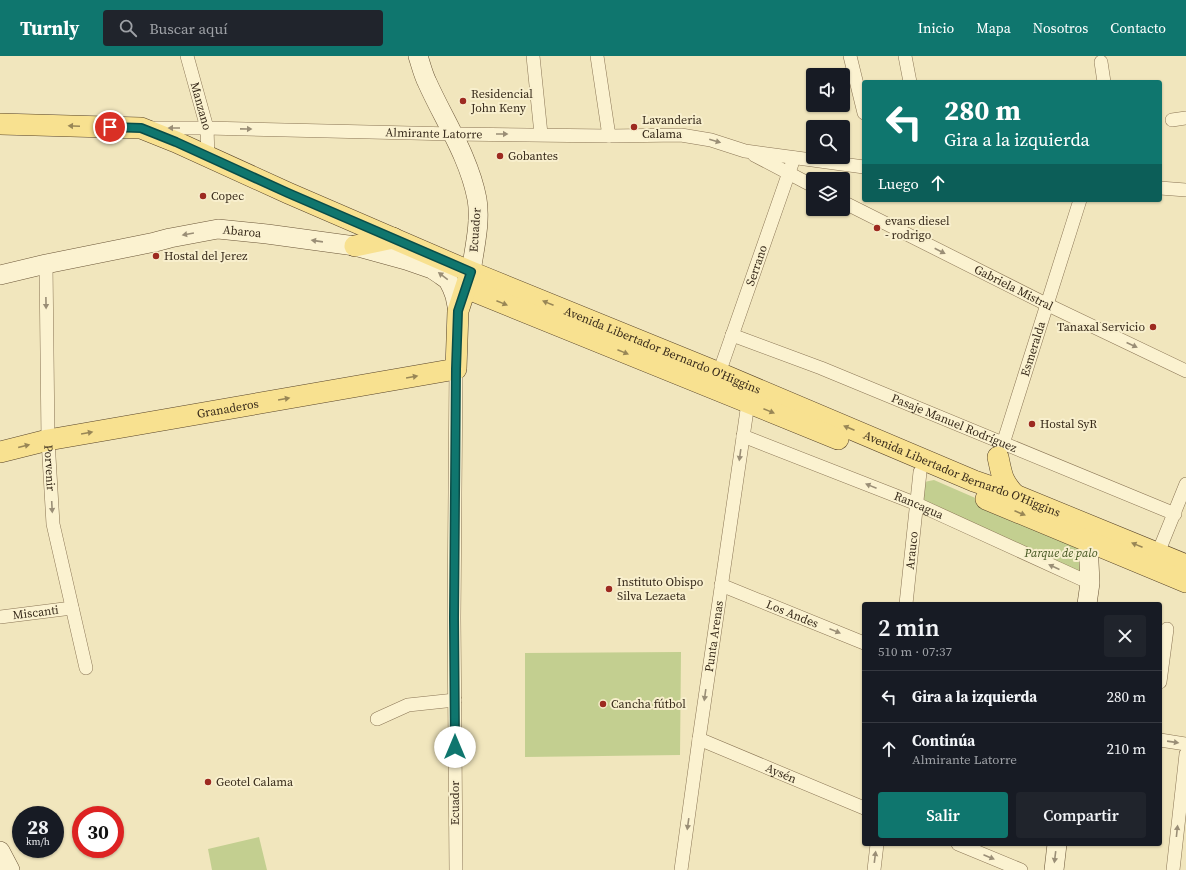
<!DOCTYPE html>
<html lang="es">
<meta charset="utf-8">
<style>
body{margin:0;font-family:"Source Serif 4",serif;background:#20242c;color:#f1f3f6;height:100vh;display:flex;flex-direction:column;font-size:15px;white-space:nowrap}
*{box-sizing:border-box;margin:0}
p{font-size:13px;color:#9ea1a6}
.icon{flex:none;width:22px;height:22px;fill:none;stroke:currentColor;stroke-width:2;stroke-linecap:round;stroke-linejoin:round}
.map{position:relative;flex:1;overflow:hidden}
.drawer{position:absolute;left:862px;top:546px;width:300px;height:244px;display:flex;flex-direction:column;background:#171b24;border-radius:4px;box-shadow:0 1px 3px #0004}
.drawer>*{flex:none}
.guide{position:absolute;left:862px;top:24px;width:300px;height:122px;border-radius:4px;box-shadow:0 1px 3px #0004;background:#0f766e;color:#fff;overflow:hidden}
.fabs{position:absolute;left:806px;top:12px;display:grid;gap:8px}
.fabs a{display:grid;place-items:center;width:44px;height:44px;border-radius:4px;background:#171b24;box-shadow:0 1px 3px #0004;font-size:20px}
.speed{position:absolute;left:12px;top:750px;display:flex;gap:8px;font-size:20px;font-weight:700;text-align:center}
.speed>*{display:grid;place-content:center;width:52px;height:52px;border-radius:50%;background:#171b24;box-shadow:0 1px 3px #0004;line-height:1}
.speed small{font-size:10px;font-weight:400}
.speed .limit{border:6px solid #d22;background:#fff;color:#111}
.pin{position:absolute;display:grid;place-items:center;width:34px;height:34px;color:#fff;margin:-17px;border:2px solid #fff;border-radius:50%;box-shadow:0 1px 4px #0007}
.me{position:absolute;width:44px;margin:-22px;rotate:0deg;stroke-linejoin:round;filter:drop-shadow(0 0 3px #0008)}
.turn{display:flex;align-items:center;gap:14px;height:84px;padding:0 16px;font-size:18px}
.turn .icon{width:52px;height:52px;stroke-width:2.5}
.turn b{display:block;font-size:28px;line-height:34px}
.then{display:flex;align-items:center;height:38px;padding:0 16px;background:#0003;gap:8px;font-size:15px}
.round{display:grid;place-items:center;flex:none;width:42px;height:42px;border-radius:4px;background:#20242c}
.head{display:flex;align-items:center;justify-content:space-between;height:68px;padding:0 16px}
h1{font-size:24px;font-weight:600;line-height:30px}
.cta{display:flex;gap:8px;margin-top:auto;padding:8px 16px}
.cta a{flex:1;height:46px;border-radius:4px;background:#0f766e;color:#fff;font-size:16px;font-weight:600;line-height:46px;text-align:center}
.cta a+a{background:#20242c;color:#f1f3f6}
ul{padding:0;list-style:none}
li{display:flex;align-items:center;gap:12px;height:52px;padding:0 16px;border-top:1px solid #363941}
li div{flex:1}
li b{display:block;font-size:15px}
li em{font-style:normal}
header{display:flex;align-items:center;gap:24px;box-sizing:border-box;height:56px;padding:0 20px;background:#0f766e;color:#fff}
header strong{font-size:19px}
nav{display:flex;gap:22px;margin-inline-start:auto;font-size:14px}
.search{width:280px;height:36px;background:#20242c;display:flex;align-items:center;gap:10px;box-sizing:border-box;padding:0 14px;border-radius:4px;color:#9ea1a6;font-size:15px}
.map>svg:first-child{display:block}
.green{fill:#c3cf90}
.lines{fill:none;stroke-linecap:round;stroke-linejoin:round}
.street-casing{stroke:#8a7555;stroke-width:14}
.secondary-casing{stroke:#6b5638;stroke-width:20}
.primary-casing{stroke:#57432a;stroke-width:22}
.street{stroke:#fbf2d0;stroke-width:13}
.secondary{stroke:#fbf2d0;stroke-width:19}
.primary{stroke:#f8e190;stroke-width:21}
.oneway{fill:#988656}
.oneway2{fill:#9a8e76}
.route-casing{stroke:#0a4d48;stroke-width:10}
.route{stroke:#0f766e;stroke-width:7}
.poi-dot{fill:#9d2a20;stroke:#f8efcd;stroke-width:1.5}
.labels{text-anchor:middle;stroke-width:4;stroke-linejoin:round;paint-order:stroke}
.poi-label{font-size:12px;fill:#382b1b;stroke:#f8efcd;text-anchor:start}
.street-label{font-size:12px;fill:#382b1b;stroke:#f8efcd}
.park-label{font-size:12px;font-style:italic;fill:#445620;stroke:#f8efcd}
</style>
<header>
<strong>Turnly</strong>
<div class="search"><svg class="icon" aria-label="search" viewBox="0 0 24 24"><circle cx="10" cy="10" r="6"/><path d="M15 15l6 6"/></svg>Buscar aquí</div>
<nav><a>Inicio</a><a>Mapa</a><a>Nosotros</a><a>Contacto</a></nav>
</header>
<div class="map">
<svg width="1186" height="814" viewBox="0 0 1186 814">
<rect width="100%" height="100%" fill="#f1e6bd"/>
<path class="green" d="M934,424L1088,491L1090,527L917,448L924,426Z
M681,596L680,699L525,701V597Z
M259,781L267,814H212L208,793Z"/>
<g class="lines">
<g class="street-casing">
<g id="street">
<path id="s1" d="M187,0L207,72L208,101"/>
<path d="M533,0L541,78"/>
<path d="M597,0L609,80"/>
<path d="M850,0L864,57"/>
<path d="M905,0L910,26"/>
<path d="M1101,6L1104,26"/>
<path d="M1172,64L1186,62"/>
<path id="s2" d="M153,72H207L453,78L609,80L681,79L711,84L745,95L864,111"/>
<path d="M754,99L813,130"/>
<path d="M1160,132L1186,134"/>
<path id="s3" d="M843,146L1046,248L1186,315"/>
<path id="s4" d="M46,208L48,384L53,468L86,612"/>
<path id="s5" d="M732,279L821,312L1175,458"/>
<path id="s6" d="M719,317L794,102"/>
<path id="s7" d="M743,380L917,448L1090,527"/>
<path id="s8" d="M1001,394L1080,144"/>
<path d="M1158,497L1186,428"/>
<path id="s9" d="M721,529L864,587"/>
<path id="s10" d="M906,548L920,416"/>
<path id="s11" d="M0,561L72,552"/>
<path d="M1160,626L1167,573"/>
<path d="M377,663L408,649L455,644"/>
<path id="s12" d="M699,683L864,752"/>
<path d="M1160,684L1186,688"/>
<path d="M958,788L1021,814"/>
<path d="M456,814L454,562L456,313"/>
<path id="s13" d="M681,814L699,683L748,347"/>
<path d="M874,814L877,788"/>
<path d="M1173,814L1186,698"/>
</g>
</g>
<g class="secondary-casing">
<g id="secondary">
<path d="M418,0C421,9 423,18 427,26C444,64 469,101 477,143C481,166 474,194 471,216"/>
<path id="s14" d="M0,219L46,208L155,186L170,182L218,173L267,178L355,190L406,204L432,213L441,219L448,224L452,232L455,240L458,255"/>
<path d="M1087,548L1090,527L1088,486"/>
<path d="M0,795L10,814"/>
<path d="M1054,814L1057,788"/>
</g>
</g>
<g class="primary-casing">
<g id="primary">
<path id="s15" d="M0,68L141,72L176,86L288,137L471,216L719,317L974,425L1015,439L1186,509"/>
<path d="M355,190L393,182"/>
<path d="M466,232L838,383"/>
<path id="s16" d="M0,396L48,384L456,313L458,255L470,218"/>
<path d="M998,401C1002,420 1002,425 1015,439"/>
<path d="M986,443L1186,526"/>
</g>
</g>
<use href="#street" class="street"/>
<use href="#secondary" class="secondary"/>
<use href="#primary" class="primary"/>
</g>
<defs><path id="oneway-solid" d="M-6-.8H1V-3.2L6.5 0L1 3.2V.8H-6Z"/></defs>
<g class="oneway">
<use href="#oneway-solid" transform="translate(74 70) rotate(-178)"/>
<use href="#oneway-solid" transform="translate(502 247) rotate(22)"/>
<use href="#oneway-solid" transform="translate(548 247) rotate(-158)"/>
<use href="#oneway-solid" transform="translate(623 296) rotate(22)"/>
<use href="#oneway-solid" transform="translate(412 321) rotate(-10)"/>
<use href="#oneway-solid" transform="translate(284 343) rotate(-10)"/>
<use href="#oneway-solid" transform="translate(769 355) rotate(22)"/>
<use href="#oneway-solid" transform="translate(849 372) rotate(-157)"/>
<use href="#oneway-solid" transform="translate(87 377) rotate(-10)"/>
<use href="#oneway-solid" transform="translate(24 390) rotate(-14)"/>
<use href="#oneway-solid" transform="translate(1020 457) rotate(23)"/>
<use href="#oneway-solid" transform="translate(1137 489) rotate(-158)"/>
</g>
<g class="oneway2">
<use href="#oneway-solid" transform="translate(174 72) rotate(180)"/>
<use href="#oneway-solid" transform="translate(246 73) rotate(1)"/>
<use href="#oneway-solid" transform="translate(502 78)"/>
<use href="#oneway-solid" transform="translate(715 85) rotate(16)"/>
<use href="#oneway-solid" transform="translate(188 178) rotate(170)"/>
<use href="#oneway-solid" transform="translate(317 185) rotate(-172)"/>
<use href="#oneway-solid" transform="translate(940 195) rotate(27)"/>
<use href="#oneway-solid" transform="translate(443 220) rotate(-143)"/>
<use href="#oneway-solid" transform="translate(46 247) rotate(89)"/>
<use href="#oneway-solid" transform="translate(1132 289) rotate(25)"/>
<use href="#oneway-solid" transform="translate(740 399) rotate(98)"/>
<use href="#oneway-solid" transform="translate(871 430) rotate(-158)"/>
<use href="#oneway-solid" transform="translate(52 451) rotate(87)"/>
<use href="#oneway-solid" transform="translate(1054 511) rotate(-156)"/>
<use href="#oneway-solid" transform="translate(835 575) rotate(22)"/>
<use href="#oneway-solid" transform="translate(705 639) rotate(98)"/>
<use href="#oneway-solid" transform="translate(1173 686) rotate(8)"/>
<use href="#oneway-solid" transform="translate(688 768) rotate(98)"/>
<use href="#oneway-solid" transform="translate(1177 775) rotate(-84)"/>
<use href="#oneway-solid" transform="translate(875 801) rotate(-83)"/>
<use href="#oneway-solid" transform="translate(989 801) rotate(23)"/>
<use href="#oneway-solid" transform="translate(1055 801) rotate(97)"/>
</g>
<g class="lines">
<g class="route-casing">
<path id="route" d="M110,71L141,72L176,86L288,137L471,216L458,255L456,313L454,562L455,691"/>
</g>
<use href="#route" class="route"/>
</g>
<g class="poi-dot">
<circle cx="463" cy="45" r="4"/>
<circle cx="634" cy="71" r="4"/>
<circle cx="500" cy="100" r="4"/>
<circle cx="203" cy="140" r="4"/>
<circle cx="877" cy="172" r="4"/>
<circle cx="156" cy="200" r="4"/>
<circle cx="1153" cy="271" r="4"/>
<circle cx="1032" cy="368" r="4"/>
<circle cx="609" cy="533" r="4"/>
<circle cx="603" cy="648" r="4"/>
<circle cx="208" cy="726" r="4"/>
</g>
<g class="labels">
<g class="poi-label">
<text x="471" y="42">Residencial<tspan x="471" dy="14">John Keny</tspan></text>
<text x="642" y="68">Lavanderia<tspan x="642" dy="14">Calama</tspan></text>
<text x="508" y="104">Gobantes</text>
<text x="211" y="144">Copec</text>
<text x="885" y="169">evans diesel<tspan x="885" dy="14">- rodrigo</tspan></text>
<text x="164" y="204">Hostal del Jerez</text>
<text x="1145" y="275" text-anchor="end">Tanaxal Servicio</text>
<text x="1040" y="372">Hostal SyR</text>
<text x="617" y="530">Instituto Obispo<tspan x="617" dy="14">Silva Lezaeta</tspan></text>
<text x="611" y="652">Cancha fútbol</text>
<text x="216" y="730">Geotel Calama</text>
</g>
<g class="street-label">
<text dy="4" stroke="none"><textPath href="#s1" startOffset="52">Manzano</textPath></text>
<text dy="4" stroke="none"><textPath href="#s2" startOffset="281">Almirante Latorre</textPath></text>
<text transform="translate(475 174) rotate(-86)" y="4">Ecuador</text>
<text dy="4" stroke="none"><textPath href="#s14" startOffset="247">Abaroa</textPath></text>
<text dy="4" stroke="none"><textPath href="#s6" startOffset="114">Serrano</textPath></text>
<text dy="4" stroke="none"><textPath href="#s3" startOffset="191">Gabriela Mistral</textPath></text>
<text dy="4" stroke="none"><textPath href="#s8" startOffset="106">Esmeralda</textPath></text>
<text dy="4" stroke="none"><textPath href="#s15" startOffset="708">Avenida Libertador Bernardo O'Higgins</textPath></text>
<text dy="4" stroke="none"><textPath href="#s16" startOffset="232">Granaderos</textPath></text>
<text dy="4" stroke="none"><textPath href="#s5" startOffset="239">Pasaje Manuel Rodríguez</textPath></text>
<text dy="4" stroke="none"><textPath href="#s4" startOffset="204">Porvenir</textPath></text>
<text dy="4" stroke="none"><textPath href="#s15" startOffset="1032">Avenida Libertador Bernardo O'Higgins</textPath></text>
<text dy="4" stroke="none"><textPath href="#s7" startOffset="189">Rancagua</textPath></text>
<text dy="4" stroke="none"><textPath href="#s10" startOffset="54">Arauco</textPath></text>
<text dy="4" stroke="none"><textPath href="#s11" startOffset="36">Miscanti</textPath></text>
<text dy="4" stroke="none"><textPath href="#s9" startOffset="77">Los Andes</textPath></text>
<text dy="4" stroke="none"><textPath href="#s13" startOffset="236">Punta Arenas</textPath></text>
<text dy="4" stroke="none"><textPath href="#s12" startOffset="89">Aysén</textPath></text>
<text transform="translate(455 747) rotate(-90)" y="4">Ecuador</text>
</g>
<g class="park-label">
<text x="1061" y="501">Parque de palo</text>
</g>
</g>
</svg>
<div class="fabs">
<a><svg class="icon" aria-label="sound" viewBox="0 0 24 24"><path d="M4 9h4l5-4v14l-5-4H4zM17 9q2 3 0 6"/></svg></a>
<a><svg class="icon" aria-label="search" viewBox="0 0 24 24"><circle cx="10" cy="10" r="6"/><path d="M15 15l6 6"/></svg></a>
<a><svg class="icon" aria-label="layers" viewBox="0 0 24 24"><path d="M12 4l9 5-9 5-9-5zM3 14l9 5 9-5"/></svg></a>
</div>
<div class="speed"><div>28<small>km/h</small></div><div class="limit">30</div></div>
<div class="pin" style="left:110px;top:71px;background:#d93025"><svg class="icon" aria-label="arrive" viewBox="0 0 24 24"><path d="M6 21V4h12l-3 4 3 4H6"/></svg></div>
<svg class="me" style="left:455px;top:691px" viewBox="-20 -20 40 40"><circle r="19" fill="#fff"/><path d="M0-13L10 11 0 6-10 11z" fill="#0f766e"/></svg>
<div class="guide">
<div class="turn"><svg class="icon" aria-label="left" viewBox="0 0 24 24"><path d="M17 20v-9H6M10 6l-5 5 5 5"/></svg><div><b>280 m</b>Gira a la izquierda</div></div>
<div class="then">Luego<svg class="icon" aria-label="ahead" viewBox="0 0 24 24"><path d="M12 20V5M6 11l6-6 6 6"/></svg></div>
</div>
<section class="drawer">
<div class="head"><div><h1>2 min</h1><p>510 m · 07:37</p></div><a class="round"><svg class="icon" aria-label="close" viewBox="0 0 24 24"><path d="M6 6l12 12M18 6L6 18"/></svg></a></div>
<ul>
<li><svg class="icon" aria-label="left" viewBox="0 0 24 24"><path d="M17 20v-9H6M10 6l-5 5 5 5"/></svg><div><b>Gira a la izquierda</b></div><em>280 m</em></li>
<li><svg class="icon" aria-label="ahead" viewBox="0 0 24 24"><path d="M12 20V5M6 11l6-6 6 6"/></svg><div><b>Continúa</b><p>Almirante Latorre</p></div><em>210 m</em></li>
</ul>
<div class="cta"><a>Salir</a><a>Compartir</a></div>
</section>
</div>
